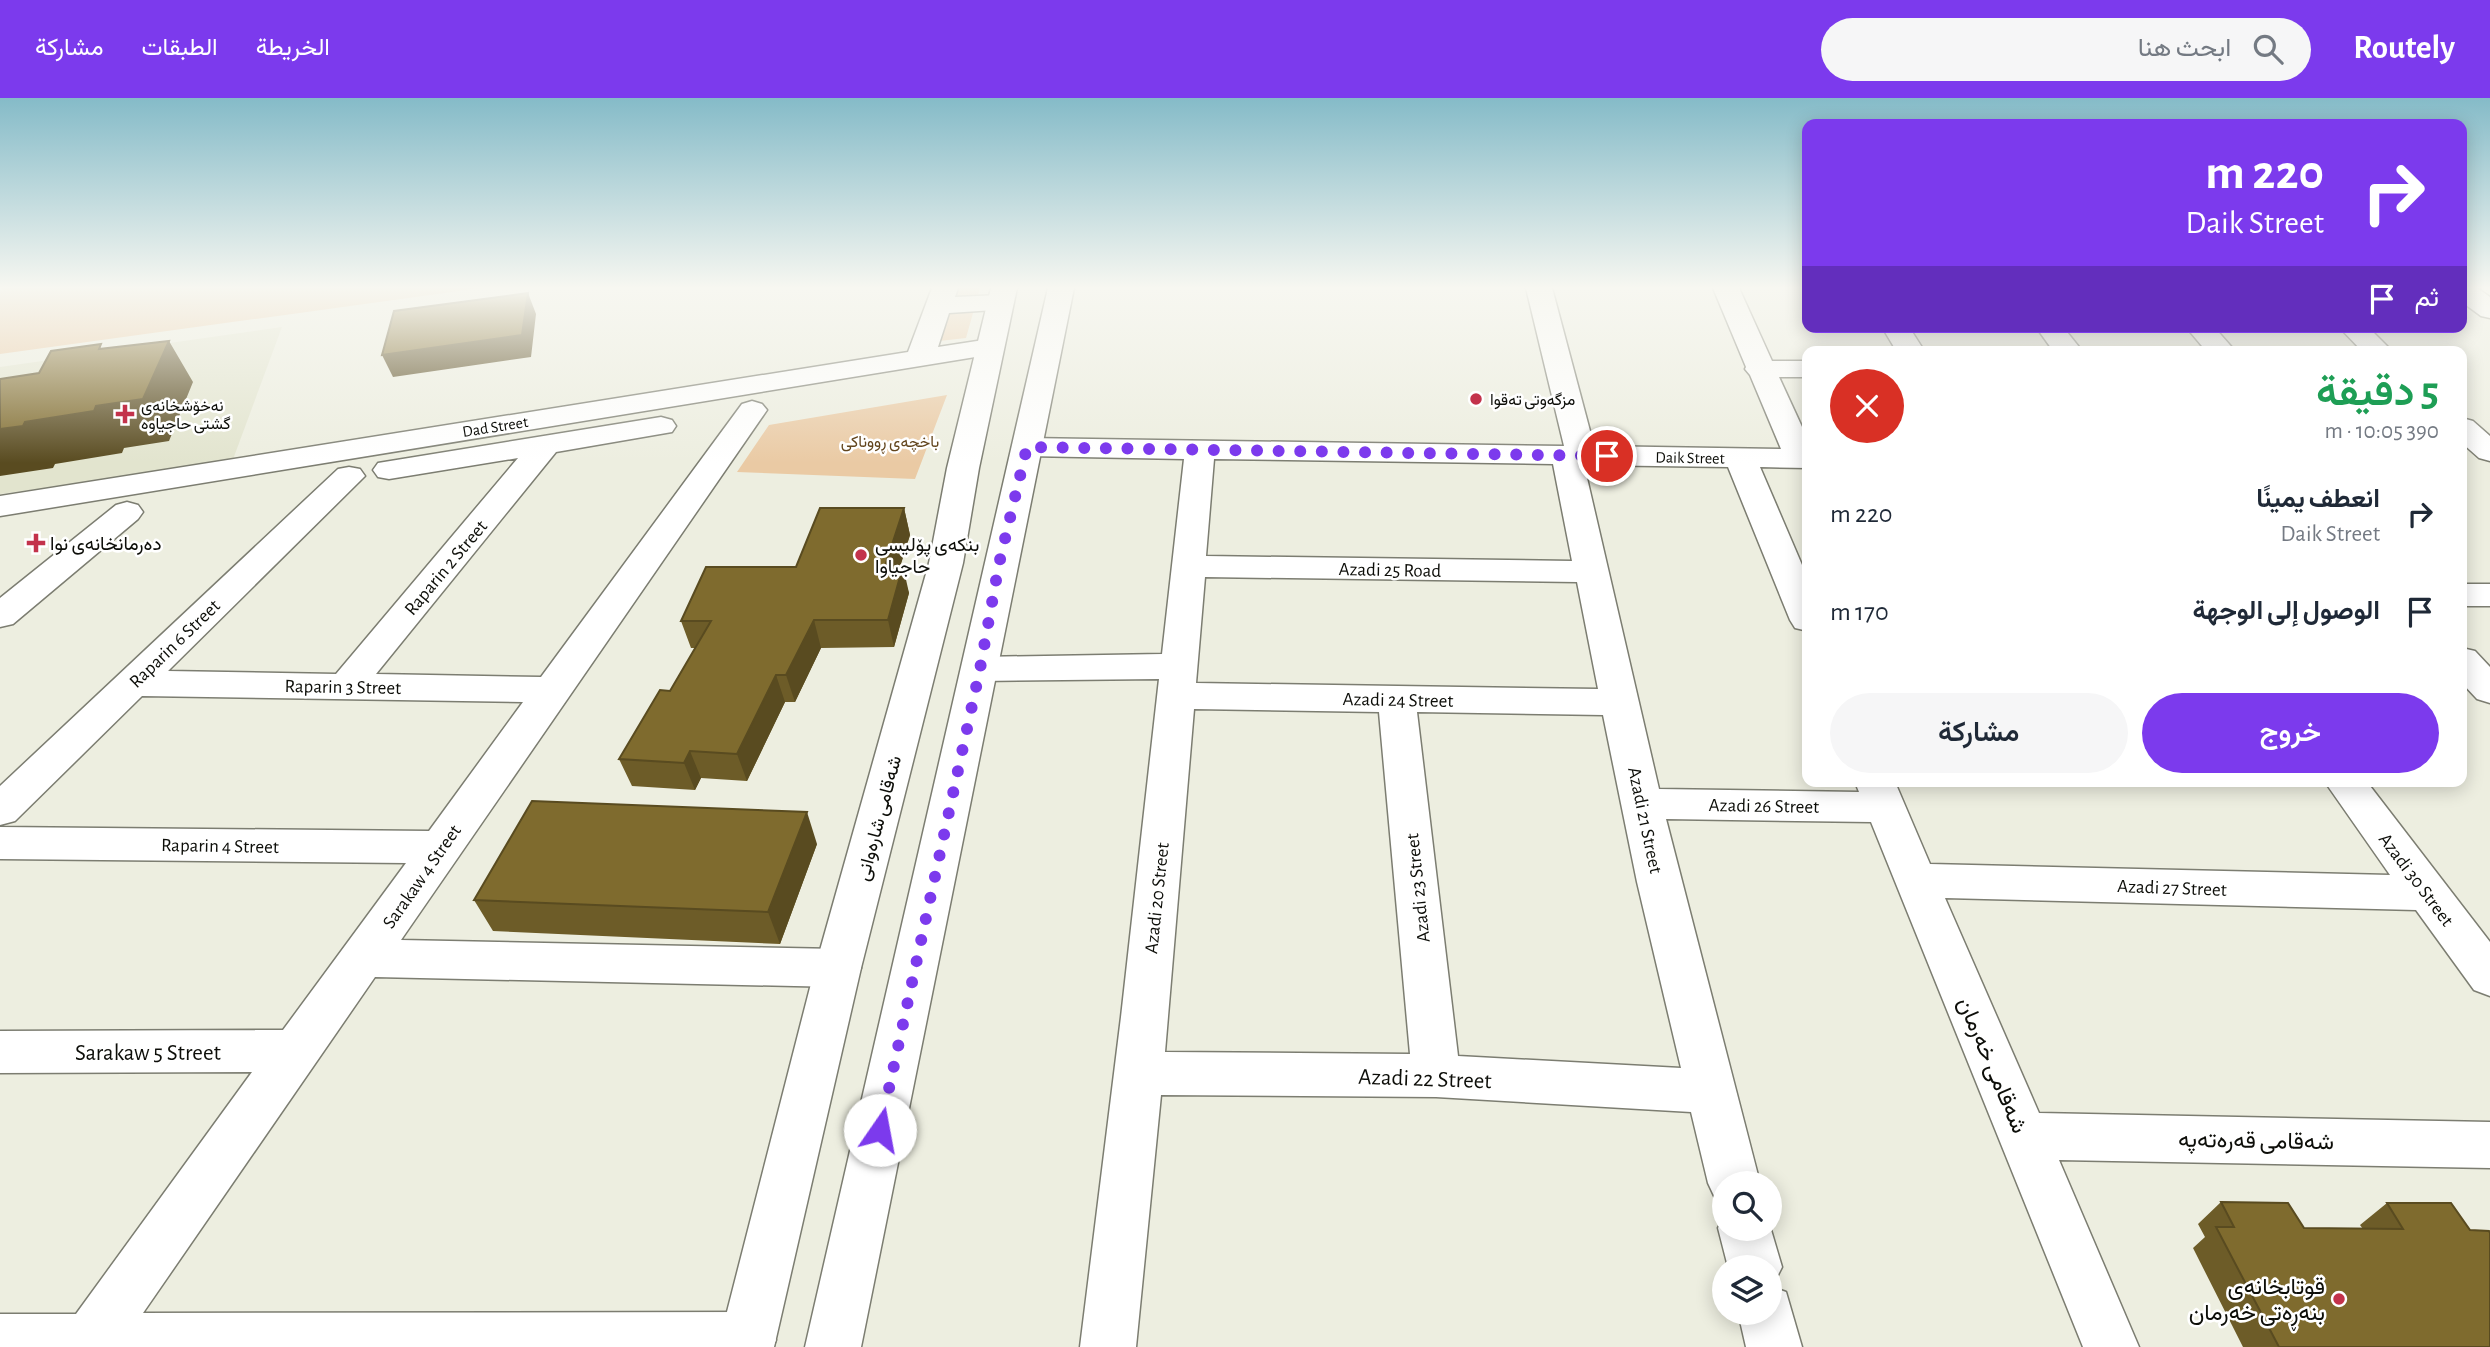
<!DOCTYPE html>
<html lang="ar">
<meta charset="utf-8">
<style>
body{margin:0;font-family:"Alegreya Sans",Vazirmatn,sans-serif;background:#f6f6f7;color:#1f2937;direction:rtl;height:100vh;display:flex;flex-direction:column;font-size:26px;white-space:nowrap}
*{box-sizing:border-box;margin:0}
p{font-size:23px;color:#747a83}
.icon{flex:none;width:38px;height:38px;fill:none;stroke:currentColor;stroke-width:2;stroke-linecap:round;stroke-linejoin:round}
.map{position:relative;flex:1;overflow:hidden;direction:ltr}
.panel{position:absolute;left:1802px;top:248px;width:665px;height:441px;display:flex;flex-direction:column;background:#fff;border-radius:14px;box-shadow:0 4px 18px #0003;direction:rtl}
.panel>*{flex:none}
.banner{position:absolute;left:1802px;top:21px;width:665px;height:214px;border-radius:14px;box-shadow:0 4px 18px #0003;direction:rtl;background:#7c3aed;color:#fff;overflow:hidden}
.tools{position:absolute;left:1712px;top:1073px;display:grid;gap:14px}
.tools a{display:grid;place-items:center;width:70px;height:70px;border-radius:50%;background:#fff;box-shadow:0 4px 18px #0003;font-size:35px}
.pin{position:absolute;display:grid;place-items:center;width:60px;height:60px;color:#fff;margin:-30px;border:4px solid #fff;border-radius:50%;box-shadow:0 2px 7px #0007}
.me{position:absolute;width:77px;margin:-38px;rotate:12deg;stroke-linejoin:round;filter:drop-shadow(0 0 5px #0008)}
.turn{display:flex;align-items:center;gap:24px;height:147px;padding:0 28px;font-size:32px}
.turn .icon{width:91px;height:91px;stroke-width:2.5}
.turn b{display:block;font-size:49px;line-height:60px}
.then{display:flex;align-items:center;height:66px;padding:0 28px;background:#0003;gap:14px;font-size:26px}
.round{display:grid;place-items:center;flex:none;width:74px;height:74px;border-radius:37px;background:#f6f6f7}
.summary{display:flex;align-items:center;justify-content:space-between;height:119px;padding:0 28px}
h1{font-size:42px;font-weight:600;line-height:52px;color:#1e9e55}
.primary-button{display:flex;gap:14px;margin-top:auto;padding:14px 28px}
.primary-button a{flex:1;height:80px;border-radius:42px;background:#7c3aed;color:#fff;font-size:28px;font-weight:600;line-height:80px;text-align:center}
.primary-button a+a{background:#f6f6f7;color:#1f2937}
ul{padding:0;list-style:none}
li{display:flex;align-items:center;gap:21px;height:98px;padding:0 28px}
li div{flex:1}
li b{display:block;font-size:26px}
li em{font-style:normal}
header{display:flex;align-items:center;gap:42px;box-sizing:border-box;height:98px;padding:0 35px;background:#7c3aed;color:#fff}
header strong{font-size:33px}
nav{display:flex;gap:38px;margin-inline-start:auto;font-size:24px}
.search{width:490px;height:63px;background:#f6f6f7;display:flex;align-items:center;gap:18px;box-sizing:border-box;padding:0 24px;border-radius:38px;color:#747a83;font-size:26px}
.map>svg:first-child{display:block}
.built{fill:#e2e4ce}
.green{fill:#eacaa4}
.lines{fill:none;stroke-linecap:round;stroke-linejoin:round}
.minor-casing{stroke:#7c7d71;stroke-width:3}
.major-casing{stroke:#7c7d71;stroke-width:3}
.minor{fill:#fff;fill-rule:evenodd}
.major{fill:#fff;fill-rule:evenodd}
.wall{fill:#6d5c28}
.shaded-wall{fill:#594b20}
.building{fill:#7f6b2e;stroke:#594b20;stroke-width:2}
.route{stroke:#7c3aed;stroke-width:12;stroke-dasharray:0 21.6}
.poi-dot{fill:#c3324b;stroke:#fff;stroke-width:2.5}
.labels{text-anchor:middle;stroke-width:5;stroke-linejoin:round;paint-order:stroke}
.far-poi-label{font-size:16px;fill:#0d0e09;stroke:#fff;text-anchor:start}
.far-street-label{font-size:16px;fill:#0d0e09;stroke:#fff}
.far-park-label{font-size:16px;fill:#62451d;stroke:#fff}
.poi-label{font-size:19px;fill:#0d0e09;stroke:#fff;text-anchor:start}
.street-label{font-size:19px;fill:#0d0e09;stroke:#fff}
.near-street-label{font-size:23px;fill:#0d0e09;stroke:#fff}
.near-poi-label{font-size:23px;fill:#0d0e09;stroke:#fff;text-anchor:end}
</style>
<header>
<strong>Routely</strong>
<div class="search"><svg class="icon" aria-label="search" viewBox="0 0 24 24"><circle cx="10" cy="10" r="6"/><path d="M15 15l6 6"/></svg>ابحث هنا</div>
<nav><a>الخريطة</a><a>الطبقات</a><a>مشاركة</a></nav>
</header>
<div class="map">
<svg width="2490" height="1249" viewBox="0 0 2490 1249">
<rect width="100%" height="100%" fill="#edeee0"/>
<path class="built" d="M282,229L232,364L0,396V269Z"/>
<path class="green" d="M3,190H481L0,256V194Z
M948,190H980L966,240L930,244Z
M947,297L915,381L737,374L769,327Z"/>
<g class="lines">
<g class="minor-casing">
<path id="minor" d="M932,190H958L955,199L1000,197L1009,199L1013,205L1009,211L949,215L938,249L990,241L1000,243L1004,249L1000,255L0,418V398L908,254Z
M1526,190H1552L1594,348L1781,351L1750,277L1745,271L1746,269L1713,190H1739L1772,263H1808V279H1779L1808,342V370L1760,369L1808,481V533L1795,530L1790,522L1728,369L1584,367L1659,691L1859,694L1855,684H1895L1930,766L2390,777L2325,684H2367L2490,844V898L2474,892L2416,812L1945,800L2039,1015L2490,1024V1070L2059,1062L2139,1249H2083L1871,724L1666,721L1760,1085H1724V1105L1716,1102L1708,1085L1691,1014L1436,999L1161,997L1136,1249H1080L1121,919L1159,581L980,583L967,580L962,571L967,562L980,559L1162,556L1184,361L1027,358L1016,355L1012,349L1016,343L1027,340L1564,348ZM1214,361L1553,366L1572,463L1206,458ZM1205,479L1577,484L1598,591L1196,585ZM1194,611L1379,614L1410,956L1165,954ZM1417,614L1603,617L1637,784L1681,970L1458,958Z
M2462,190H2477L2490,199V220L2481,218L2462,204Z
M1882,229H1909L1925,254H1897Z
M2036,229H2063L2083,254H2054Z
M2186,229H2214L2236,254H2207Z
M2339,229H2368L2393,254H2363Z
M752,303L762,306L767,312L401,842L838,851L854,857L861,870L854,883L838,889L375,879L143,1215L748,1214L768,1222L776,1242L773,1249H0V1216H76L252,974L0,975V933L283,932L406,765L0,761V729L429,733L523,604L142,598L15,723L0,727V688L338,371L349,369L360,371L365,378L168,573L336,576L518,360L389,381L378,379L373,372L378,365L661,319L672,322L676,328L672,334L556,354L376,576L541,579L742,306Z
M2462,320L2473,323L2490,338V363L2479,360L2462,345Z
M127,404L138,407L143,414L138,421L13,526L0,529V500L116,407Z
M2462,486H2490V508H2462Z
M2462,550L2475,553L2490,569V605L2477,601L2462,585Z
M1724,1118V1130H1769V1125L1782,1169L1772,1189L1786,1194L1802,1249H1746L1738,1214H1769V1169H1728L1718,1130Z"/>
</g>
<g class="major-casing">
<path id="major" d="M991,190H1017L979,370L963,465L861,870L774,1249H718L815,870L929,465L947,370Z
M1048,190H1074L861,1249H805Z"/>
</g>
<use href="#minor" class="minor"/>
<use href="#major" class="major"/>
</g>
<path class="wall" d="M904,410L910,437L900,468L909,495L894,549L821,550L795,604H785L747,683L701,680L695,692L632,688L619,661L670,593L695,550H691L681,523L796,469Z
M817,746L780,846L493,833L474,802Z
M2221,1104L2304,1130L2363,1131L2360,1127L2387,1105L2470,1132L2490,1249H2243L2193,1150L2205,1139L2198,1126Z"/>
<path class="shaded-wall" d="M528,195L536,216L531,259L393,279L382,257Z
M169,243L193,284L169,343L124,350L122,355L55,366L53,370L0,378V331L25,324Z
M904,410L910,437L892,495L885,468Z
M903,468L909,495L894,549L888,522Z
M814,522L821,550L795,604L786,577Z
M776,577L785,604L747,683L737,656Z
M690,653L701,680L695,692L684,665Z
M807,714L817,746L780,846L768,814Z"/>
<path class="building" d="M528,195L522,237L382,257L394,213Z
M169,243L143,301L96,308L94,313L25,324L23,328L0,331V281L39,275L51,253L101,246L99,251Z
M820,410H904L885,468H903L888,522H814L786,577H776L737,656L690,653L684,665L619,661L660,592L670,593L711,523H681L706,469H796Z
M532,703L807,714L768,814L474,802Z
M2221,1104L2288,1105L2304,1130L2403,1131L2387,1105H2451L2470,1132L2489,1133L2490,1135V1249H2279L2216,1129H2234Z"/>
<linearGradient id="sky" x2="0" y2="1"><stop stop-color="#85bbc8"/><stop offset="0.52" stop-color="#f7f7f1"/><stop offset="1" stop-color="#f7f7f1" stop-opacity="0"/></linearGradient>
<rect width="2490" height="365" fill="url(#sky)"/>
<g class="lines">
<path class="route" d="M880,1032L980,571L999,466L1027,349L1607,358"/>
</g>
<g class="poi-dot">
<circle cx="1476" cy="301" r="7"/>
<path d="M121.5 305.5h7v7h7v7h-7v7h-7v-7h-7v-7h7z"/>
<path d="M32.5 434.5h7v7h7v7h-7v7h-7v-7h-7v-7h7z"/>
<circle cx="861" cy="457" r="7"/>
<circle cx="2339" cy="1201" r="7"/>
</g>
<g class="labels">
<g class="far-poi-label">
<text x="1490" y="307">مزگەوتی تەقوا</text>
<text x="141" y="313">نەخۆشخانەی<tspan x="141" dy="18">گشتی حاجیاوە</tspan></text>
</g>
<g class="far-street-label">
<text transform="translate(495 328) rotate(-9)" y="6">Dad Street</text>
<text transform="translate(1690 359) rotate(1)" y="6">Daik Street</text>
</g>
<g class="far-park-label">
<text x="890" y="349">باخچەی ڕووناکی</text>
</g>
<g class="poi-label">
<text x="50" y="452">دەرمانخانەی نوا</text>
<text x="875" y="453">بنکەی پۆلیسی<tspan x="875" dy="22">حاجیاوا</tspan></text>
</g>
<g class="street-label">
<text transform="translate(445 469) rotate(-50)" y="7">Raparin 2 Street</text>
<text transform="translate(1390 471) rotate(1)" y="7">Azadi 25 Road</text>
<text transform="translate(174 545) rotate(-44)" y="7">Raparin 6 Street</text>
<text transform="translate(343 588) rotate(1)" y="7">Raparin 3 Street</text>
<text transform="translate(1398 601) rotate(1)" y="7">Azadi 24 Street</text>
<text transform="translate(1764 707) rotate(1)" y="7">Azadi 26 Street</text>
<text transform="translate(878 720) rotate(-75)" y="7">شەقامی شارەوانی</text>
<text transform="translate(1646 722) rotate(78)" y="7">Azadi 21 Street</text>
<text transform="translate(220 747) rotate(1)" y="7">Raparin 4 Street</text>
<text transform="translate(421 778) rotate(-55)" y="7">Sarakaw 4 Street</text>
<text transform="translate(2417 781) rotate(53)" y="7">Azadi 30 Street</text>
<text transform="translate(2172 789) rotate(2)" y="7">Azadi 27 Street</text>
<text transform="translate(1417 790) rotate(-96)" y="7">Azadi 23 Street</text>
<text transform="translate(1156 800) rotate(-84)" y="7">Azadi 20 Street</text>
</g>
<g class="near-street-label">
<text x="148" y="962">Sarakaw 5 Street</text>
<text transform="translate(1993 967) rotate(67)" y="8">شەقامی خەرمان</text>
<text transform="translate(1425 980) rotate(2)" y="8">Azadi 22 Street</text>
<text transform="translate(2256 1042) rotate(1)" y="8">شەقامی قەرەتەپە</text>
</g>
<g class="near-poi-label">
<text x="2325" y="1196">قوتابخانەی<tspan x="2325" dy="26">بنەڕەتی خەرمان</tspan></text>
</g>
</g>
</svg>
<div class="tools">
<a><svg class="icon" aria-label="search" viewBox="0 0 24 24"><circle cx="10" cy="10" r="6"/><path d="M15 15l6 6"/></svg></a>
<a><svg class="icon" aria-label="layers" viewBox="0 0 24 24"><path d="M12 4l9 5-9 5-9-5zM3 14l9 5 9-5"/></svg></a>
</div>
<div class="pin" style="left:1607px;top:358px;background:#d93025"><svg class="icon" aria-label="arrive" viewBox="0 0 24 24"><path d="M6 21V4h12l-3 4 3 4H6"/></svg></div>
<svg class="me" style="left:880px;top:1032px" viewBox="-20 -20 40 40"><circle r="19" fill="#fff"/><path d="M0-13L10 11 0 6-10 11z" fill="#7c3aed"/></svg>
<div class="banner">
<div class="turn"><svg class="icon" aria-label="right" viewBox="0 0 24 24"><path d="M7 20v-9h11M14 6l5 5-5 5"/></svg><div><b>220 m</b>Daik Street</div></div>
<div class="then">ثم<svg class="icon" aria-label="arrive" viewBox="0 0 24 24"><path d="M6 21V4h12l-3 4 3 4H6"/></svg></div>
</div>
<section class="panel">
<div class="summary"><div><h1>5 دقيقة</h1><p>390 m · 10:05</p></div><a class="round" style="background:#d93025;color:#fff"><svg class="icon" aria-label="close" viewBox="0 0 24 24"><path d="M6 6l12 12M18 6L6 18"/></svg></a></div>
<ul>
<li><svg class="icon" aria-label="right" viewBox="0 0 24 24"><path d="M7 20v-9h11M14 6l5 5-5 5"/></svg><div><b>انعطف يمينًا</b><p>Daik Street</p></div><em>220 m</em></li>
<li><svg class="icon" aria-label="arrive" viewBox="0 0 24 24"><path d="M6 21V4h12l-3 4 3 4H6"/></svg><div><b>الوصول إلى الوجهة</b></div><em>170 m</em></li>
</ul>
<div class="primary-button"><a>خروج</a><a>مشاركة</a></div>
</section>
</div>
